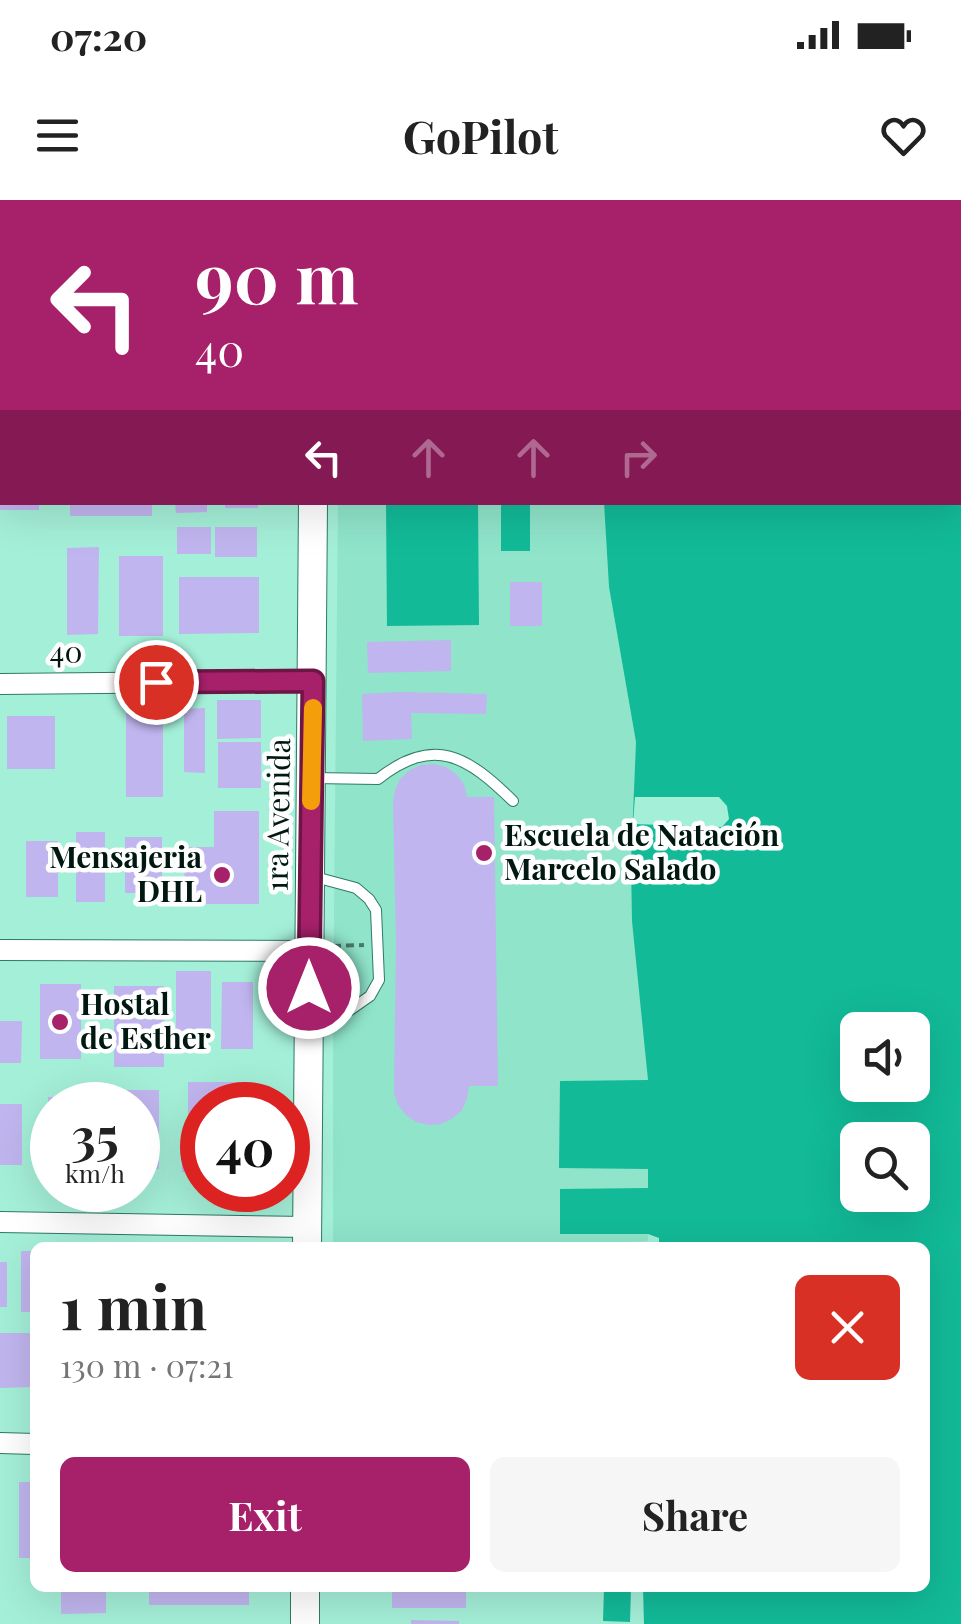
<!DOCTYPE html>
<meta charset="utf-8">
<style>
body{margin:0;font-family:"Playfair Display",serif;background:#f6f6f6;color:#222;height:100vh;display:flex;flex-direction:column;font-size:38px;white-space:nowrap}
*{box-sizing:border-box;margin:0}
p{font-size:32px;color:#767676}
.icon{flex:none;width:55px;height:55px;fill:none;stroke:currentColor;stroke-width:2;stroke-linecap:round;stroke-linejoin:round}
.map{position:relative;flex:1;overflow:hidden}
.sheet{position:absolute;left:30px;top:1042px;width:900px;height:350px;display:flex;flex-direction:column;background:#fff;border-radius:15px;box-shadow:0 10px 40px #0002}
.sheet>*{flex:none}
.guide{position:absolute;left:0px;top:0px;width:962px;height:305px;box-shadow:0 10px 40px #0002;background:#a7206a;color:#fff;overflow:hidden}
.fabs{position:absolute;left:840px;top:812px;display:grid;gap:20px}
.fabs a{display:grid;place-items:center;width:90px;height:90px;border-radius:15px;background:#fff;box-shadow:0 10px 40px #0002;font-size:50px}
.speed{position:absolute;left:30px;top:882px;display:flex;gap:20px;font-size:50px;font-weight:700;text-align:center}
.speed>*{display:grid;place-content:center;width:130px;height:130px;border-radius:50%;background:#fff;box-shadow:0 10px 40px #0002;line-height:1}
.speed small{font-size:25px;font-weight:400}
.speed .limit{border:15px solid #d22;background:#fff;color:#111}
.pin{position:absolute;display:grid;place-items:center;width:85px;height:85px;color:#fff;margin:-42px;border:5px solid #fff;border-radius:50%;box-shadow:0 2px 10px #0007}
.me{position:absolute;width:110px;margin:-55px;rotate:0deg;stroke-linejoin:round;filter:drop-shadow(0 0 8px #0008)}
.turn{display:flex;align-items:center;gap:35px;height:210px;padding:0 30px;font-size:45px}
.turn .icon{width:130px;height:130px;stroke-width:2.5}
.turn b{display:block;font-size:70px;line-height:85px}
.lanes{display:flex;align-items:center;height:95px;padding:0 30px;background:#0003;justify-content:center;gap:50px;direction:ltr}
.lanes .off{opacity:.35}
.round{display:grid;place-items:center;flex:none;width:105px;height:105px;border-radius:15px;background:#f6f6f6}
.headline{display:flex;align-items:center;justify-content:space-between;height:170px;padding:0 30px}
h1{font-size:60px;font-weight:700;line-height:75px}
.button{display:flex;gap:20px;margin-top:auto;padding:20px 30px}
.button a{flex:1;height:115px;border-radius:15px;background:#a7206a;color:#fff;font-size:40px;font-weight:700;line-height:115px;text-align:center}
.button a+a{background:#f6f6f6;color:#222}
.status{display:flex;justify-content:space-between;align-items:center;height:70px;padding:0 50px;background:#fff;direction:ltr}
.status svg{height:28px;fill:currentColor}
header{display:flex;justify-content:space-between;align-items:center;height:130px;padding:0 30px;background:#fff;font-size:45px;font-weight:700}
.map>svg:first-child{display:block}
.built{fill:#8fe4ca}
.green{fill:#ec8ab4}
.water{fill:#12ba98;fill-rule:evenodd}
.pier{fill:#a4efd8}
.building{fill:#c0b5ee}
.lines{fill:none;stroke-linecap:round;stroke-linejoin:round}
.lane-casing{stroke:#2f7a66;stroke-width:12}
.street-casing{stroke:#2f7a66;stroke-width:22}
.secondary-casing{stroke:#2f7a66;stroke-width:30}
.path{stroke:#4b7a6c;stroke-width:4;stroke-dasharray:8 5;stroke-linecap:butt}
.lane{stroke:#fff;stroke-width:10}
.street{stroke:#fff;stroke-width:20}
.secondary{stroke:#fff;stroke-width:28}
.route-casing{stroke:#6d1545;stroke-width:25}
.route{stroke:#a7206a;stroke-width:18}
.slow{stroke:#f59e0b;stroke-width:18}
.poi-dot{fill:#a7206a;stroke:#fefefe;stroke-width:4}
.labels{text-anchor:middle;stroke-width:9;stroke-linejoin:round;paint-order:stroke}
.street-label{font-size:30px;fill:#001811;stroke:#fefefe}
.poi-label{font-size:30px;font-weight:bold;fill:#001811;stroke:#fefefe;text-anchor:start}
</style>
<div class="status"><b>07:20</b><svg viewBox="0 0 49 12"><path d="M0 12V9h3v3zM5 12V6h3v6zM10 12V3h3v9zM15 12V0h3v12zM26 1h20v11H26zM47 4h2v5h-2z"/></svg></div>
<header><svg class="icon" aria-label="menu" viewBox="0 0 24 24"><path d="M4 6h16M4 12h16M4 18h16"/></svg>GoPilot<svg class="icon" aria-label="heart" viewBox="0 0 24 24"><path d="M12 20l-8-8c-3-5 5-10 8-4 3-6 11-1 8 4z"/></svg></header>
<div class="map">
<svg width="961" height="1424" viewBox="0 0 961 1424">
<rect width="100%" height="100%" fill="#a4efd8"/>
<path class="built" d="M338,303H604L609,387L636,542L633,624L648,880V1041L558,1047L333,1046V817Z"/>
<path class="green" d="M340,0H673L672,2H340Z"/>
<path class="water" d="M584,0H961V1424H644L643,1388H925V1048H659V1038L648,1034H560V989L648,988V969L559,968L560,881L648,880L632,721L631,662L636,542L609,387L604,303L960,302V2H584ZM858,830H912V885H858ZM858,940H912V995H858Z
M386,303H478L479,425L387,426Z
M501,303H530V351H501Z
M604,1388H631L630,1422L603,1421Z"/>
<path class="pier" d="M635,597H719L727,606L729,619L722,627L633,624Z"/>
<path class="building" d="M0,302H39V310H0Z
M70,302H152V316H70Z
M175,302H207V312L176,313Z
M225,302H258V308H225Z
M177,327H211V354H177Z
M215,327H257V357H215Z
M99,347L98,434L67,435V348Z
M119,356H163V436H119Z
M179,377H259V433L179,434Z
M510,382H542V426H510Z
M451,440V471L368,473L367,442Z
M402,492L487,494L486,514L411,513L412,539L363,541L362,494Z
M217,500H261V538L217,539Z
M205,508V573L184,572V509Z
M126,511H163V597H126Z
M7,516H55V569H7Z
M218,542H261V588H218Z
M434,564L446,567L456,574L464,584L467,597H494L498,886H469L467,898L462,910L453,918L441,924L429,925L416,922L406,915L398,905L394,893L396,744L393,602L395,590L400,579L410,570L421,565Z
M214,611H259V704H185L184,647H214Z
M76,632H105V702H76Z
M125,637H162V693H125Z
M26,641H58V697H26Z
M176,771H211V839H176Z
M222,782H253V849H221Z
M40,784H81V859H40Z
M114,786H164V867H114Z
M0,821H22L21,863H0Z
M188,882H252V905H202V919H188Z
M106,890H159V969L138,970V905H106Z
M48,897L83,898V905H52V968H48Z
M0,904H22V965H0Z
M181,937H202V972H182Z
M21,1051H35V1112H21Z
M0,1062H7V1107H0Z
M0,1133H31V1187L0,1188Z
M19,1282H35V1358H19Z
M61,1388H106V1413L61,1414Z
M149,1388H249V1405H149Z
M392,1388H466V1408H392Z
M411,1420L459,1421V1424H411Z"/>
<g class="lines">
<g class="lane-casing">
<path id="lane" d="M313,578L378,579C434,535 467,556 513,601
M309,824L350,810L370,796L379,780L376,710L369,699L356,688L315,677"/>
</g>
<g class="street-casing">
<path id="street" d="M0,218H2
M0,484L313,481
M0,750L309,751
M0,1022L307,1027
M0,1243L35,1244"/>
</g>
<g class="secondary-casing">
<path id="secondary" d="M314,2V0
M0,6H2
M307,1048L313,302
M305,1424V1388"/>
</g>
<path class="path" d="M339,1L364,2
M0,46H2
M333,746L364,745"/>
<use href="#lane" class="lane"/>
<use href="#street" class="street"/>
<use href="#secondary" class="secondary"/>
</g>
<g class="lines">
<g class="route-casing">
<path id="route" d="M156,482L313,481L309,788"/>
</g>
<use href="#route" class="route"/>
<path class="slow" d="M311,601L313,508"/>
</g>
<g class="poi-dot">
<circle cx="484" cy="653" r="10"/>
<circle cx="222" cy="675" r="10"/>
<circle cx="60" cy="822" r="10"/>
</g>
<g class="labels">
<g class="street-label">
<text x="66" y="463">40</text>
<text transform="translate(279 615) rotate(-89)" y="10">1ra Avenida</text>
</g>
<g class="poi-label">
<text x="504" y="646">Escuela de Natación<tspan x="504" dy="34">Marcelo Salado</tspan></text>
<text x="202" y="668" text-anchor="end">Mensajeria<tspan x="202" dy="34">DHL</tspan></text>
<text x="80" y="815">Hostal<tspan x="80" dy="34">de Esther</tspan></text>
</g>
</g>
</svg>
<div class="fabs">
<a><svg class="icon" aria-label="sound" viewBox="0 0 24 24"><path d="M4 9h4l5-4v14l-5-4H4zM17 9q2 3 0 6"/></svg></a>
<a><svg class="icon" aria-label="search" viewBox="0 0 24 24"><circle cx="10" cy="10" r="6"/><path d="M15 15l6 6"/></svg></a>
</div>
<div class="speed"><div>35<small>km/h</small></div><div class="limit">40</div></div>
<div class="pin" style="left:156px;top:482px;background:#d93025"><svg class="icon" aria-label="arrive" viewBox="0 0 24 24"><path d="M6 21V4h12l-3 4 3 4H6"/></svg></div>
<svg class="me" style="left:309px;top:788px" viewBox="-20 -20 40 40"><circle r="17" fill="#a7206a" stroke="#fff" stroke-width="3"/><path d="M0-11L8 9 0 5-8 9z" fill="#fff"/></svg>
<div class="guide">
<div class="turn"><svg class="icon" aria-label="left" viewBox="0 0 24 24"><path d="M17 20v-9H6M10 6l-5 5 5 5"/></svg><div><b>90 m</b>40</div></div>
<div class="lanes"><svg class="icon" aria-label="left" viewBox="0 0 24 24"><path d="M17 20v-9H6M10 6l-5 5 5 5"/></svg><svg class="icon off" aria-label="ahead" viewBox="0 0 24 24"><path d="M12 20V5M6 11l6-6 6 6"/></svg><svg class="icon off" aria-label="ahead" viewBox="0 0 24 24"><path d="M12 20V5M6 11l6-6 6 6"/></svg><svg class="icon off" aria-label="right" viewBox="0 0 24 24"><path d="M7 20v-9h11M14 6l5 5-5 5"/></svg></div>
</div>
<section class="sheet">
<div class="headline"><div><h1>1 min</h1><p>130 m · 07:21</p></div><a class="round" style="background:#d93025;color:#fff"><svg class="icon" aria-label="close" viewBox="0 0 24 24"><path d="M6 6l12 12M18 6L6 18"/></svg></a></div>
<div class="button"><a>Exit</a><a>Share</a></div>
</section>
</div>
